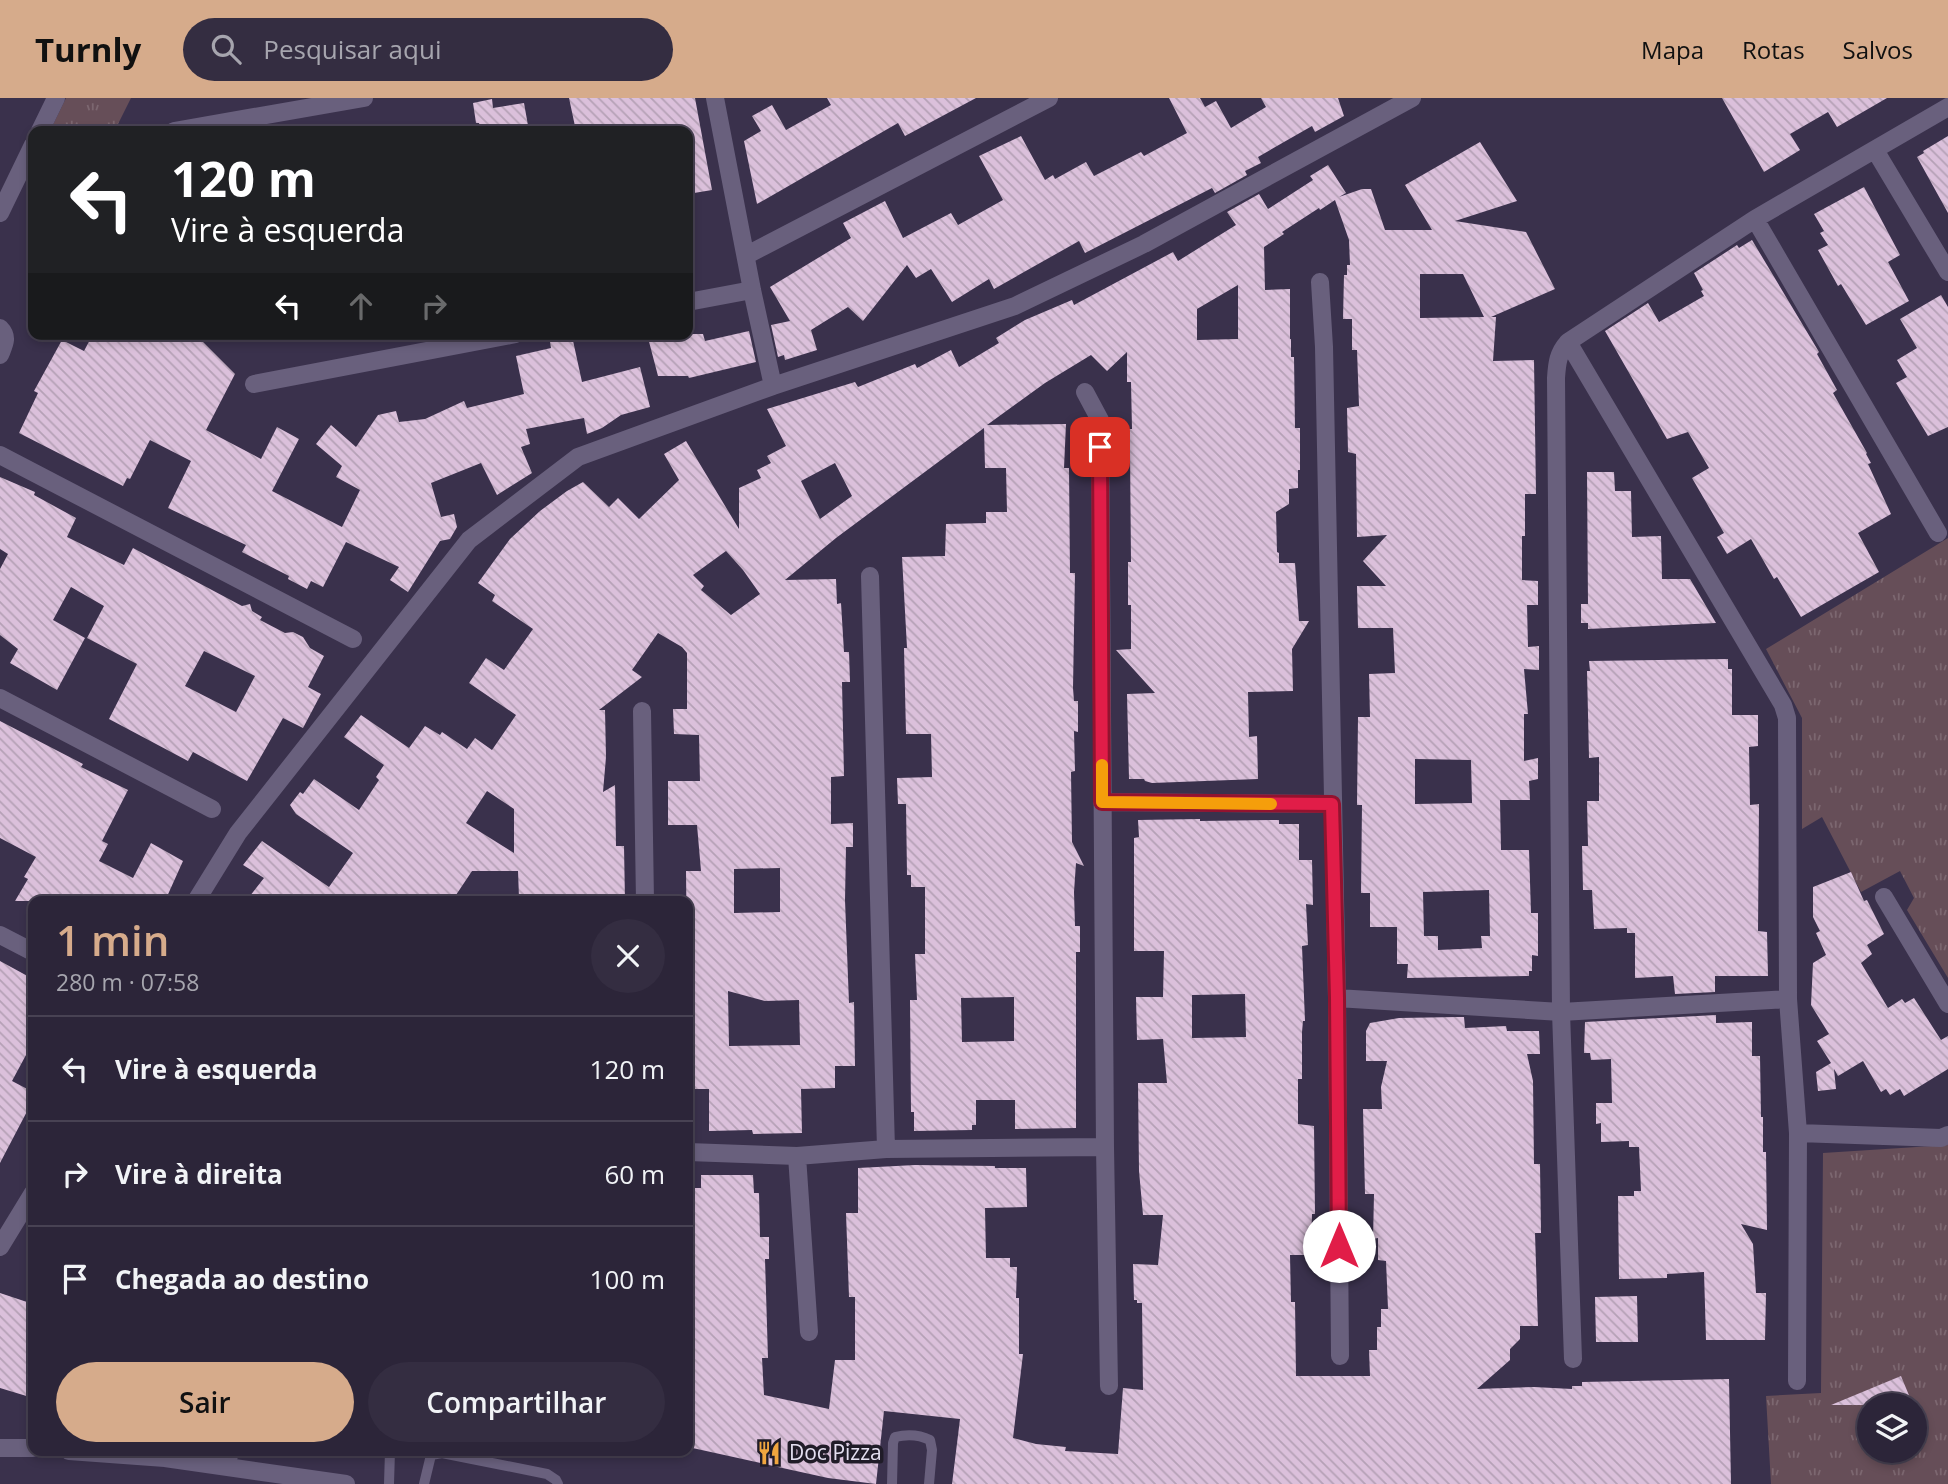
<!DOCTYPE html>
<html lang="pt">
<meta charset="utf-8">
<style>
body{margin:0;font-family:"Open Sans",sans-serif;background:#342d41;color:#f1f3f6;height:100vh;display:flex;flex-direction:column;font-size:26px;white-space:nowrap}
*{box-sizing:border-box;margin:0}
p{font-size:23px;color:#a6a5ae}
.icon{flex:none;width:38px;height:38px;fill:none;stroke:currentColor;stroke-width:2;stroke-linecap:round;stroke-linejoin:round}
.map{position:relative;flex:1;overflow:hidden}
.sheet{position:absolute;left:28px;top:798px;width:665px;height:560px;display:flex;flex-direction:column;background:#2c2539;border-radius:14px;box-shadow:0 4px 10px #0003,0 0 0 2px #484253}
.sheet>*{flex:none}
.hud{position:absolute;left:28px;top:28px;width:665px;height:214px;border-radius:14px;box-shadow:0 4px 10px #0003,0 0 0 2px #484253;background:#202124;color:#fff;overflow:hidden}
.controls{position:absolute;left:1857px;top:1295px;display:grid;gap:14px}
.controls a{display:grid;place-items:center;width:70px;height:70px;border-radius:50%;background:#2c2539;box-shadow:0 4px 10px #0003,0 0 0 2px #484253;font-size:35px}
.pin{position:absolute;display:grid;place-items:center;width:60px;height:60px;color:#fff;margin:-30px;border-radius:14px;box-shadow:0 4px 10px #0006}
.me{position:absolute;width:77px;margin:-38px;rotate:0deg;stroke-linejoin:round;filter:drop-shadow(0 0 5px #0008)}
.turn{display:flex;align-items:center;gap:24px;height:147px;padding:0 28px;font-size:32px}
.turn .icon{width:91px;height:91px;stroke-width:2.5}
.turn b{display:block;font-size:49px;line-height:60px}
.lanes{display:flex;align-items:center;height:66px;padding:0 28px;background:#0003;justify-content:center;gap:35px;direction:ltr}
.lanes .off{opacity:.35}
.round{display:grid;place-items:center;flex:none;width:74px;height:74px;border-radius:37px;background:#342d41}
.overview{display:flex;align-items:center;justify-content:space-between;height:119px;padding:0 28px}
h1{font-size:42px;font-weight:600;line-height:52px;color:#d6ab8b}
.button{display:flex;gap:14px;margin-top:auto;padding:14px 28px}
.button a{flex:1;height:80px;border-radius:42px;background:#d6ab8b;color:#111;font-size:28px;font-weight:600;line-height:80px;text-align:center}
.button a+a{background:#342d41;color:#f1f3f6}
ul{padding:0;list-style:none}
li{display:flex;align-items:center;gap:21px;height:105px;padding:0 28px;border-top:2px solid #484253}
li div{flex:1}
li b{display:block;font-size:26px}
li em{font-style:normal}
header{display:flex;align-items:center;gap:42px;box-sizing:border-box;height:98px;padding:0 35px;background:#d6ab8b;color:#111}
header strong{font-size:33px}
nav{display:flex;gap:38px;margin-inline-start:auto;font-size:24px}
.search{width:490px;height:63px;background:#342d41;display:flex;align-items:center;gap:18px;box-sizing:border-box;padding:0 24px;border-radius:38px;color:#a6a5ae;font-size:26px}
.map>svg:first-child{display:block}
.park{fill:url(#park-tufts);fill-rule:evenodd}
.building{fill:url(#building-back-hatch);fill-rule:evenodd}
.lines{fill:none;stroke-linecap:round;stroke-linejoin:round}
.service{stroke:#69607d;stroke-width:10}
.minor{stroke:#69607d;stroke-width:18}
.tertiary{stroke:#69607d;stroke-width:18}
.route-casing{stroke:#92132f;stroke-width:18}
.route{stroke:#e11d48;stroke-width:12}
.slow{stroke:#f59e0b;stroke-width:12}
.labels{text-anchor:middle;stroke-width:7;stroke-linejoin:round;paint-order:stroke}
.poi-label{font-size:21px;fill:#e4dff0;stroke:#201c28;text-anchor:start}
</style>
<header>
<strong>Turnly</strong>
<div class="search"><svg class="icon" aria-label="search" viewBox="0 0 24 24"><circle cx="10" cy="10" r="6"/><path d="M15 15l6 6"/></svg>Pesquisar aqui</div>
<nav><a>Mapa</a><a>Rotas</a><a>Salvos</a></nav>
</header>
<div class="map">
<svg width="1948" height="1386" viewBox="0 0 1948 1386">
<defs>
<pattern id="park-tufts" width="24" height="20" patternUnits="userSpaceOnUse" patternTransform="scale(1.75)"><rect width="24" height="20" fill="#664e58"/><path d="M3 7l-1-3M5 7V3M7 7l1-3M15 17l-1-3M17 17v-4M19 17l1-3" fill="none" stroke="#7c6770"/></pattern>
<pattern id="building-back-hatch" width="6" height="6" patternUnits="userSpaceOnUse" patternTransform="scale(1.75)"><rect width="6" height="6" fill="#dbc0db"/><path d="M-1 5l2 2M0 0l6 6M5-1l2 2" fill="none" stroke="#b5a1b6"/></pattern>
</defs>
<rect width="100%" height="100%" fill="#3a314c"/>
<path class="park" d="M66,0H131L116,30L105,33H50Z
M1948,440V880L1907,812L1914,800L1900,773L1861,794L1822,719L1802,731V620L1766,551Z
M1948,1047V1386H1771L1766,1298L1821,1295L1823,1055ZM1869,1307H1914V1353H1869Z"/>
<path class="building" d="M569,0H695L712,92L688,96V33H576Z
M827,0H976L905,38L898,25L757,106L744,43L761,33L752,18L772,7L786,32L831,7Z
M1169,0H1200L1205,9L1216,3L1231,30L1266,9L1261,0H1338L1344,18L1315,34L1312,28L1258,59L1261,65L1245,73L1247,77L1215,95L1212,90L1085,155L1079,143L994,191L989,181L952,204L931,171L916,180L907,167L863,223L848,209L811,232L817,252L785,262L784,257L778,259L771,227L790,223L770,189L851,140L843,125L885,103L903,140L951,115L958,127L1003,102L979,58L1021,38L1045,82L1053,77L1055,81L1086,64L1094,78L1141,54L1144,58L1187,35Z
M1722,0H1887L1837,29L1828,14L1790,36L1800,52L1764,74Z
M492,1L493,10L524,5L529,33H481L479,25H476L473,5Z
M1948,38V115L1917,59L1924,55L1923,53Z
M1480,44L1517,103L1455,123L1526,134L1555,191L1491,219H1496L1493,263L1534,262L1536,396H1525V438H1522V482L1538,483V507H1527L1528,549L1539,548V572L1524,571L1528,616H1524V663L1538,660V681L1529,683L1530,702H1500L1501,752H1529L1531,815H1538V858L1532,857V873H1529V878L1407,880L1408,866H1397V829H1370V795H1361L1362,707H1357L1358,619H1370L1369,576L1395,575L1393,530H1358L1357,488H1386L1363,463L1387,437L1357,439L1356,356L1348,354L1347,310L1359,308L1357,252H1352V221H1343L1344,177H1347V167H1350L1349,142L1335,102L1320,112L1319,110L1282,134L1284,136L1264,149L1265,192L1290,191V241H1291V259H1294L1295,330H1300V372H1298V390L1289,391V406L1276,414L1277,454L1279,455V465H1295L1299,523H1309L1292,551L1293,593L1248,594L1249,639L1257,638L1258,681L1152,685L1145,683L1144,681H1129L1127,596L1155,595L1116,552L1131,551V507H1128V464H1131L1130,353H1121V331H1132L1131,284H1127V254L1107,273L1091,257L1045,285L987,327L1066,326L1064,370H1069L1070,475H1075L1073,590L1074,603H1078V634L1074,633L1075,673L1071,674L1072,744L1084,768L1076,765L1074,794L1075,828H1080V854H1076V1030L1015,1031V1002H976V1027H972V1032L914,1033V1014H911L910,902H917L915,856H925V789H911V777H907L906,706H898L897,680L932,679L931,636H906L904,550H907L902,459L945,458L946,426L986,425V414H1007L1006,370H985L984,330L836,440L785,482L836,481L837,506L841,505L844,554H849L850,584H842L844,678L831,679V726L853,725V749H846L845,802L849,905L854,904L855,968H835V990L801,991L802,1035L753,1036L752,1032L709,1033V991H693L688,953L686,773H701L697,727H668V683H700L699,637L674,636L673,611H687V555L682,549L658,535L632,572L642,579L599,612H605L606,659L603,694L615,687L616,748H624L625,803H531V800H519L518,773H472L452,803H246L264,780L243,767L262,743L329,789L353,755L296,716L290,707L300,694L303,696L314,681L359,712L379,682L376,679L384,667L344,639L361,617L409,650L425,628L440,637L442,634L467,651L475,640L492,652L516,617L469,585L486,560L504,572L533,531L492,503L495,497L478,485L510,441L540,413L567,393L583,384L609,409L618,400L639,421L679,382L664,356L686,343L739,431V390L761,380L757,372L771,365L767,358L786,348L767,311L855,284L858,289L915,266L917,270L951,252L959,269L999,245L996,240L1025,222L1072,202L1074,207L1173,154L1178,163L1236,127L1227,114L1259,96L1268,111L1313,82L1310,78L1328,67L1346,95L1339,99L1362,91H1371L1385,132H1432L1405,87ZM1420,176H1463L1484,219L1420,220ZM1238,187V241L1197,242V211ZM835,365L852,398L820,421L801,383ZM726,453L743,472L760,496L731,517L701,492L704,488L693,477ZM1415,661L1471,662L1472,705L1415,706ZM487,693L514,711V755L466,725ZM780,770V814L734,815V771ZM1489,792L1490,838H1481L1482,850L1438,852V838H1424L1423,794ZM728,893L765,903L799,902L800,947L729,948ZM1014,899V943L962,944L961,900Z
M1864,89L1900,157L1888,164L1909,203L1866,227L1841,186L1838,188L1818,152L1828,147L1820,135L1824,133L1814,116Z
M1752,142L1819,254L1817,256L1837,292L1833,295L1867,355L1866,356L1871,365L1868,366L1891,416L1858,435L1879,474L1801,519L1777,479L1774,481L1751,441L1727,456L1717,439L1724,435L1692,380L1709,370L1688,334L1667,341L1605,233L1648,205L1659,224L1704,198L1701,193L1703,192L1694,175L1737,147L1739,150Z
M1941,197L1948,209V329L1928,338L1896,285L1907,279L1897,262L1917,250L1900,221Z
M749,233L756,264L689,280L688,278H658L647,236H703L705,243Z
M93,236H187L202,243L235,276L206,332L261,361L277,329L299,341L272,393L342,429L360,392L336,379L342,368L316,346L331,327L356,349L378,317L396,313L399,324L425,321L464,303L467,310L524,296L516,258L551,250L550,244L572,238L582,284L640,269L650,309L621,317L602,330L587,336L584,320L526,331L530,346L521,349L532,375L497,397L481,365L431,385L441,419L454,416L457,429L450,441L440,443L408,494L390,482L399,469L346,444L323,489L311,483L307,491L288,481L289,478L242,454L246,447L168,410L191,363L150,342L130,381L127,380L123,388L19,335L38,295L34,293L62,242L84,253Z
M1587,374H1614L1615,393H1631L1632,439L1661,438L1662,481H1690L1716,525L1588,531V525H1581V506H1588Z
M0,379L35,394L34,397L76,420L67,439L124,467L133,450L242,508L250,506L252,513L262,519L260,522L285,535L293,534L303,539L310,550L324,558L308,589L321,596L303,630L283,620L247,683L193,654L188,663L109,621L137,566L87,540L104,508L71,489L53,522L85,540L57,592L10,565L18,551L0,537V471L8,456L0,451ZM204,553L255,578L236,614L185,588Z
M1728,561V571H1732V617H1758V648L1749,649L1750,707L1759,706L1758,833L1767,834L1768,878H1715V894L1675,896L1673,878L1635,880V835H1627V830L1594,831L1592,792H1583L1582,748H1588L1587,703H1599V659L1589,660L1587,573H1590L1589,563Z
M0,623L83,666L81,669L128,692L102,743L108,746L99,763L133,780L151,745L183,763L165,803H15L28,781L24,779L36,759L0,740Z
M1200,721V723L1279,722V726H1299V762H1312L1313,807L1306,806L1308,847L1302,848L1305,923H1303L1302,934V981H1298V1026L1314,1028L1315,1116H1312L1311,1157H1290L1291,1204H1295L1296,1278H1370L1369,1252H1377V1229H1381V1211H1388L1386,1163L1378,1162V1140L1373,1141L1374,1096H1365L1363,1011H1382L1381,989L1387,963H1366V933L1370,925L1399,920L1457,919H1464L1465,930L1506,928L1507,933H1539L1540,956H1527L1533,983L1534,1066H1540L1541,1135H1535L1538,1228H1520V1241L1510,1251V1262L1477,1291L1534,1289L1572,1291V1288H1582V1284L1729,1281L1731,1386H952L960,1321L884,1313L876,1386L828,1380L688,1349V1090H701V1077H753L754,1095H759L760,1139H769V1161H765L768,1260H762L764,1297L829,1311L835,1262H855V1199H849L846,1115H858V1070L915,1067L995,1068V1070H1026L1027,1109L985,1110L986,1160H1010V1169H1017L1016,1200H1019V1256H1023L1013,1340L1036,1346L1066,1349L1065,1353L1118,1356L1123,1290L1143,1292L1142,1205H1137V1202H1134L1133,1166L1158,1167L1163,1117H1143L1139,1073L1138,985H1167L1163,941L1137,942L1136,899H1163L1164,853H1134V740L1139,739L1138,722ZM1245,896L1246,939L1192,940V897Z
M1851,774L1864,803L1867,802L1884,836L1867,847L1872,856L1861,865L1888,910L1902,901L1905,905L1914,900L1941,942L1948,938V971L1904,998L1900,991L1890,997L1886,991L1881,994L1863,963L1838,978L1834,971L1836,991L1818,993L1816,974L1831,965L1817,943L1829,936L1811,907L1813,865L1826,857L1816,835L1820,833L1813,819V789Z
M0,863L33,881V944L12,983L33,994V1002L0,1065Z
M1716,917V925L1752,924V958H1760L1761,1019H1763V1054H1766L1767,1132L1741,1126L1753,1146L1756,1195H1766L1765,1242H1706L1704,1174L1667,1176V1180L1619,1181L1618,1098H1634V1093H1641L1639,1049H1629V1043L1601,1044V1025L1596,1026V1005H1612L1611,961L1591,962L1590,955H1584L1585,924Z
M0,1195L33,1206V1300L0,1290Z
M1637,1198L1638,1244H1596L1595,1199Z
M1901,1278L1913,1307H1831Z"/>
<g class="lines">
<path class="service" d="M229,1369L235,1353
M389,1386L390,1353
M424,1386L431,1357L442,1355L547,1376L556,1382L558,1386
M892,1386L893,1345L895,1339C907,1336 920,1337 930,1342L932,1352L929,1386"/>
<path class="minor" d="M715,0L752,192L773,288
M40,33L56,0
M174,33L364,0
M1875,52L1948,174
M0,115L33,47
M1755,121L1938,435
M747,157L1049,0
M1320,184L1324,249L1337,900L1340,1258
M688,204L752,192
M0,230C9,239 4,247 0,257
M1568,244L1783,607L1787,620L1788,901L1798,1035L1797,1283
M254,286L516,236
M1085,294L1100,322L1105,1049L1109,1288
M0,357L353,541
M870,478L886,1051
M0,600L212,711
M642,613L645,803
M1102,704L1332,706
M1884,799L1948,906
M196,803L238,735L469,442L578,359L773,288L1015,208L1144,146L1412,0
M0,837L33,854
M1337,900L1561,914L1788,901
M1798,1035L1941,1040L1948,1037
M688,1054L797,1058L886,1051L1105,1049
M797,1058L809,1234
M0,1149L33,1095
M1573,1261L1561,914L1556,280C1557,265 1558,255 1568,244L1755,121L1948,9"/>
<path class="tertiary" d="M0,1350H33
M69,1353L165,1360L346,1386"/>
</g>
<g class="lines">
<g class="route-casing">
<path id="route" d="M1100,349L1102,704L1332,706L1337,900L1339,1148"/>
</g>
<use href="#route" class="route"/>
<path class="slow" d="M1102,667V704L1271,706"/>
</g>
<defs>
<g id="restaurant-bare" transform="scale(1.89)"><path d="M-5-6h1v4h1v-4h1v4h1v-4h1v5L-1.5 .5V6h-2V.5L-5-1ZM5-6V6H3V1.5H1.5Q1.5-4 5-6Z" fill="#f0a63f" stroke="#201c28" stroke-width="2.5" paint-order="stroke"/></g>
</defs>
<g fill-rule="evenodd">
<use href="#restaurant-bare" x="769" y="1355"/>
</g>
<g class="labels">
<g class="poi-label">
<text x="789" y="1362">Doc Pizza</text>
</g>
</g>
</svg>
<div class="controls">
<a><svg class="icon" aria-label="layers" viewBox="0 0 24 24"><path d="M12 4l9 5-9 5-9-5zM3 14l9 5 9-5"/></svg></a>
</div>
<div class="pin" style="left:1100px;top:349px;background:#d93025"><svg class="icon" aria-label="arrive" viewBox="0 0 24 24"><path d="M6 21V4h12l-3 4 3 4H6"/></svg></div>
<svg class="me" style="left:1339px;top:1148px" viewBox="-20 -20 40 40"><circle r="19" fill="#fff"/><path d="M0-13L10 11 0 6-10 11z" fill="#e11d48"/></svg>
<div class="hud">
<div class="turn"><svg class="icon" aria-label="left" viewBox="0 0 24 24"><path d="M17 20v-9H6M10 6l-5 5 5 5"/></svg><div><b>120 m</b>Vire à esquerda</div></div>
<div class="lanes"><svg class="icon" aria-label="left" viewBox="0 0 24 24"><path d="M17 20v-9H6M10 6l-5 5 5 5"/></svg><svg class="icon off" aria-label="ahead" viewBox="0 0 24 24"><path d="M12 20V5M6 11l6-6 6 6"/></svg><svg class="icon off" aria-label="right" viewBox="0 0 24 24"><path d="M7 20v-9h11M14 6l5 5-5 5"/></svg></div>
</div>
<section class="sheet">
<div class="overview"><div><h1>1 min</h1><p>280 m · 07:58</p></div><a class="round"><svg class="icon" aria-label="close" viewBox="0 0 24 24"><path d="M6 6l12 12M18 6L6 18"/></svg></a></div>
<ul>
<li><svg class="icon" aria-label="left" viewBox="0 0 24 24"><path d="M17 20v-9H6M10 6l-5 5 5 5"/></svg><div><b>Vire à esquerda</b></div><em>120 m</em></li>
<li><svg class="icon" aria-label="right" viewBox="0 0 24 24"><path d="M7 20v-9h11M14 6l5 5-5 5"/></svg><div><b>Vire à direita</b></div><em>60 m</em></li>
<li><svg class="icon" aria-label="arrive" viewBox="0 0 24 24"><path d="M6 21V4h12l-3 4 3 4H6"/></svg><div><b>Chegada ao destino</b></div><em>100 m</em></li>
</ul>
<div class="button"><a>Sair</a><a>Compartilhar</a></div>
</section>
</div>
